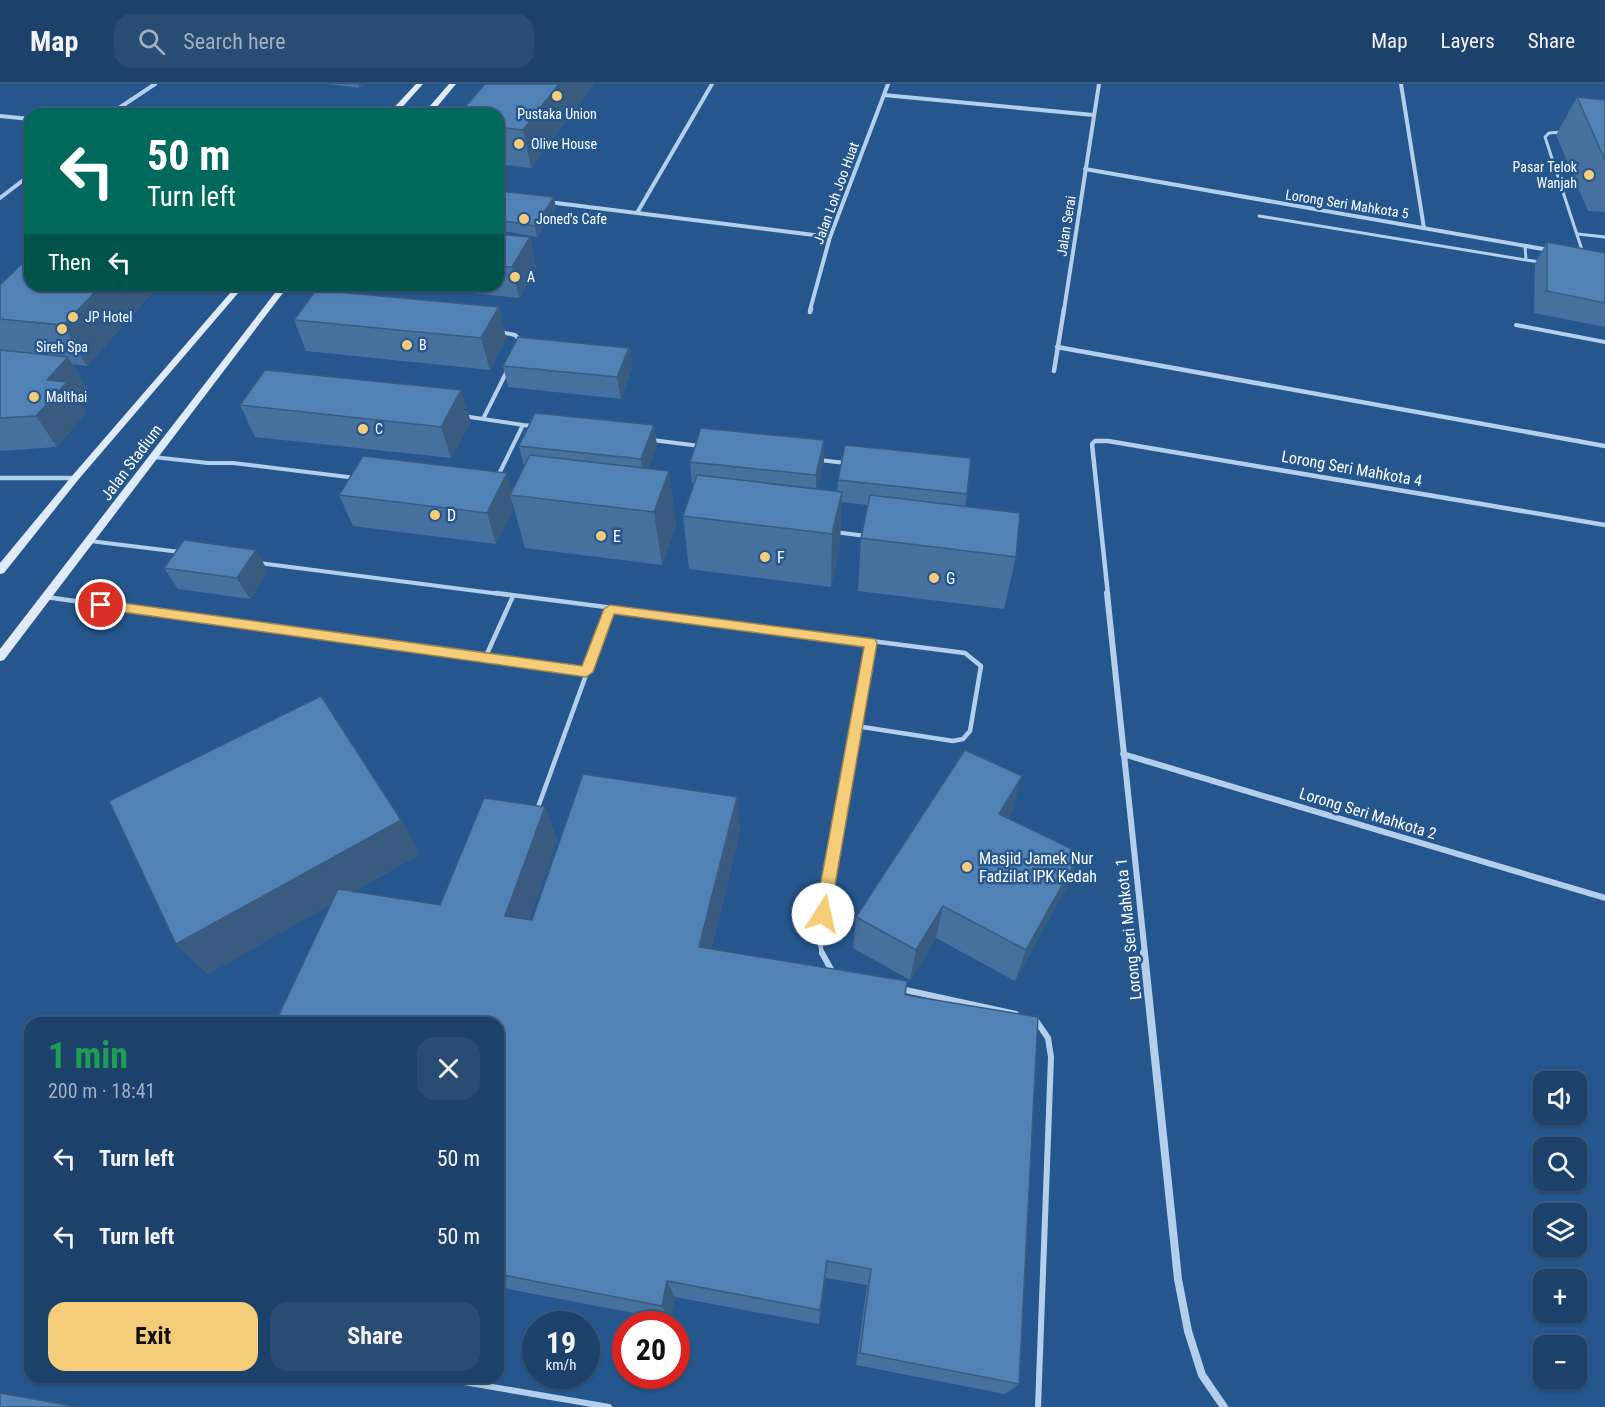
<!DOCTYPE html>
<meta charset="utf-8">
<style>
body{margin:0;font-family:"Roboto Condensed",sans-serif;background:#294c72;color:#f1f3f6;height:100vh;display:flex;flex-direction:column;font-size:22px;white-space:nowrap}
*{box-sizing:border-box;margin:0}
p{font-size:20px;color:#a0afc1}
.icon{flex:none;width:33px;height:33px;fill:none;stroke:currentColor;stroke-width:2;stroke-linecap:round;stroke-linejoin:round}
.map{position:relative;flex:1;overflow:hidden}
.sheet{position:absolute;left:24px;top:933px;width:480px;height:366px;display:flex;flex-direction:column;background:#1c416a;border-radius:18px;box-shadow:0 2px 4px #0004,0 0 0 2px #3a5a7e}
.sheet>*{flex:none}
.guide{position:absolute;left:24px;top:24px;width:480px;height:183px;border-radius:18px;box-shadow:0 2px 4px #0004,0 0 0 2px #3a5a7e;background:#00695c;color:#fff;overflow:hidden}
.controls{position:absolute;left:1533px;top:987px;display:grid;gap:12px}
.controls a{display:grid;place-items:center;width:54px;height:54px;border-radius:12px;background:#1c416a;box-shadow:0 2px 4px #0004,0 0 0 2px #3a5a7e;font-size:30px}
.speed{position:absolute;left:522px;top:1227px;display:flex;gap:12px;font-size:30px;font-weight:700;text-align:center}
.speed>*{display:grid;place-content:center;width:78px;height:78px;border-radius:50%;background:#1c416a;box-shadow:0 2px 4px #0004,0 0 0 2px #3a5a7e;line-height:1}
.speed small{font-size:15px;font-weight:400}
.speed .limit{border:9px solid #d22;background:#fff;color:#111}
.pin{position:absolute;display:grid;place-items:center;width:51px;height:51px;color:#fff;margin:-26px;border:3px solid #fff;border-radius:50%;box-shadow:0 2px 6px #0007}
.me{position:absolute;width:66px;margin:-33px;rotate:10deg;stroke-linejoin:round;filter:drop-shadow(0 0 4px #0008)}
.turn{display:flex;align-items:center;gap:21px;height:126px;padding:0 24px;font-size:27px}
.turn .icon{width:78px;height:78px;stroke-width:2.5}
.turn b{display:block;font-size:42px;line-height:51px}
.then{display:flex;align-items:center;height:57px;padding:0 24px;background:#0003;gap:12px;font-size:22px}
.round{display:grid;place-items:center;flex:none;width:63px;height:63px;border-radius:18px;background:#294c72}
.overview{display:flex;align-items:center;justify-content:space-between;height:102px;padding:0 24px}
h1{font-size:36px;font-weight:700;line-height:45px;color:#1e9e55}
.button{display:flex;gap:12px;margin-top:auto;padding:12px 24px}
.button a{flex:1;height:69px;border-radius:18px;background:#f5cc78;color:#111;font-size:24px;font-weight:700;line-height:69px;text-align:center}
.button a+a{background:#294c72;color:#f1f3f6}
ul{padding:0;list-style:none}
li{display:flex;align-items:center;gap:18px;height:78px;padding:0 24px}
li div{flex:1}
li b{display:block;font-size:22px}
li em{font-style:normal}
header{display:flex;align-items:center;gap:36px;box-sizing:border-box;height:84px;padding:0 30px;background:#1c416a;border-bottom:2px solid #3a5a7e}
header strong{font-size:28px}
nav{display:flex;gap:33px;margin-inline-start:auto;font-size:21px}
.search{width:420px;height:54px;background:#294c72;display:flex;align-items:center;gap:15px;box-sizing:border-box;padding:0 21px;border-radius:18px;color:#a0afc1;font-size:22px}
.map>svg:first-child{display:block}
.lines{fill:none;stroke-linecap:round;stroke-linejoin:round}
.lane-far3{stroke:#b4cfeb;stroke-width:3}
.lane-far2{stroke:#b4cfeb;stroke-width:4}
.lane-far1{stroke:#b4cfeb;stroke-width:4.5}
.lane{stroke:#b4cfeb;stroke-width:6}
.street-far3{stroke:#b4cfeb;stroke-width:4}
.street-far2{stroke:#b4cfeb;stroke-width:4.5}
.street-far1{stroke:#b4cfeb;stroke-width:6}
.street{stroke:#b4cfeb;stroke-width:8}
.secondary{fill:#dfebf9;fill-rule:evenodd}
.wall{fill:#46709d}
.shaded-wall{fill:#395b7f}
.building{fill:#5182b6;stroke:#395b7f;stroke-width:1.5}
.route{fill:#f5cc78;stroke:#9f854e;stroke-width:1.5}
.poi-dot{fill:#f5cc78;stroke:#25578e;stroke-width:2}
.labels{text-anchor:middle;stroke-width:5;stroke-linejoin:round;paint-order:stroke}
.far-poi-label{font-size:14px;fill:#fff;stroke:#25578e;text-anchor:start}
.far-street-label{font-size:14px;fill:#fff;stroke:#25578e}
.street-label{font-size:16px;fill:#fff;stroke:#25578e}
.poi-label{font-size:16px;fill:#fff;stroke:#25578e;text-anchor:start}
</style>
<header>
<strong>Map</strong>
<div class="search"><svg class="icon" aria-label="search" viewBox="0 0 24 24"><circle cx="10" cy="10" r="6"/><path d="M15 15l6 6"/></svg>Search here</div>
<nav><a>Map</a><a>Layers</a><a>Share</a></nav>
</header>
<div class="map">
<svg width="1605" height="1323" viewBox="0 0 1605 1323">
<rect width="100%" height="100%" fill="#25578e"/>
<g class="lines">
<path class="lane-far3" d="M1562,48L1549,49L1545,53L1583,169
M1259,132L1526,176
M1578,150L1605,153
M1525,162L1526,176L1540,178"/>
<path class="lane-far2" d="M1516,241L1605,258
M501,248L515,251L521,257
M463,332L523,341
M483,335L507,287
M652,356L700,362
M153,373L208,379H233L356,394
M819,376L846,379
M497,394L523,341L533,342
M835,448L866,452
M90,457L180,468
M259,479L508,511"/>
<path class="lane-far1" d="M496,509L965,569L981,582L970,647L963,655L953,657L856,642
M46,513L586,588
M486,572L513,512
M537,726L610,525
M822,870L819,853L871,559"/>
<path class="lane" d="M822,869L832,887
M901,905L1016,930
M1035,935L1048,954L1051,973L1038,1323
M435,1293L609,1323"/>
<path class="street-far3" d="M1401,0L1424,144
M884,11L1093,31
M110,30L155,0
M0,32L30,35
M1085,85L1549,166
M0,114L30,91
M548,118L830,153
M637,129L712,0
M810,226L830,153L888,0
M1064,226L1099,0"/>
<path class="street-far2" d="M810,228L811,225
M1057,263L1605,362
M1054,287L1064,225
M0,394H75
M1108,511L1092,360L1095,357H1108L1605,441"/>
<path class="street-far1" d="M1107,509L1145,870
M1123,670L1605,814"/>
<path class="street" d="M1144,869L1178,1195L1188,1247L1202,1291L1224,1323"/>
<path class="secondary" d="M416,0H423L396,30H388Z
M449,0H456L431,30H423Z
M237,201H245L78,396L4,489L0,490V479L72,392Z
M281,201H289L4,576L0,577V565Z"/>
</g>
<path class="wall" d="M329,0H364L359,4Z
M485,0H594L531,84L498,80V30Z
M1577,13L1605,16V128L1588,127L1556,51Z
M498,107L556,124L537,153L498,146Z
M498,150L530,153L536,184L519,214L390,201H498Z
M1547,158L1605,169V243L1534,229L1535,179Z
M0,201H159L87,282L72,280L87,304L78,315L86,329L57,363L0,367Z
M499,223L506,254L490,286L306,267L294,236Z
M629,264L632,285L621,315L508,303L503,282Z
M240,321L471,338L451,374L255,353Z
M654,341L657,362L648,385L669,387L676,441L662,481L525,464L514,424L496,460L353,442L339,411L512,407L524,382L519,362Z
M690,378H824L817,405L837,408L838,396L967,410L965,423L1016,473L1004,525L858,507L861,454L868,421L841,418L840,461L831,503L689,485L683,432L694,399H692Z
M164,484L268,487L250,515L178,505Z
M737,713L740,748L711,865L905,911L1019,1300L1005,1310L856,1281L867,1201L825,1194L819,1240L675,1213L670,1236L498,1203V939L331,820L208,890L176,860L401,736L420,770L353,808L440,821L545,723L557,757L529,836H532Z
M1012,728L1008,734L1080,769L1067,802L1015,897L936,854L910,896L853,864L856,833Z"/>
<path class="shaded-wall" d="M358,0H364L359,4Z
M559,0H594L531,84L523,46Z
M554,113L556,124L537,153L535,142Z
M530,153L536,184L519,214L512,183Z
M102,201H159L87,282L63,241Z
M499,223L506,254L490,286L481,254Z
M629,264L632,285L621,315L617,293Z
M68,273L87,304L78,315L86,329L57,363L36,332L47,296Z
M461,306L471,338L451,374L441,343Z
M654,341L657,362L645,396L641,375Z
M824,356V378L816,412V391Z
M669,387L676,441L662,481L654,428Z
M507,389L513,411H510L514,424L496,460L487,429Z
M842,408L840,461L831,503L832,450Z
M256,466L268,487L250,515L237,494Z
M1022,692L1012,728L990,764L999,730Z
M737,713L740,748L704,893L699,863Z
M545,723L557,757L520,863L505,832Z
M401,736L420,770L208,890L176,860Z
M1080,769L1067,802L1015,897L1026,866Z
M943,822L936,854L910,896L916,866Z
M827,1177L825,1194L819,1240L820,1226Z
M667,1197L675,1213L670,1236L662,1222Z"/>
<path class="building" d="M485,0H559L523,46L498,43V30H459Z
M1577,13L1605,16V76Z
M498,107L554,113L535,142L498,136Z
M498,150L530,153L512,183L498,182Z
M1547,158L1605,169V219L1547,207Z
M30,172V201H102L63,241L0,235V201Z
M316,206L499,223L481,254L294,236Z
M518,253L629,264L617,293L503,282Z
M0,266L68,273L47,296L67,298L36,332L0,334Z
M265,286L461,306L441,343L240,321Z
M535,329L654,341L641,375L519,362Z
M701,344L824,356L816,391L690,378Z
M845,361L971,374L967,410L838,396Z
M530,371L669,387L654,428L510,411Z
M363,372L507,389L487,429L339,411Z
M697,391L842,408L832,450L683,432Z
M870,411L1020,429L1016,473L861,454Z
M184,456L256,466L237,494L164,484Z
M321,612L401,736L176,860L109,717Z
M965,666L1022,692L999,730L1080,769L1026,866L943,822L916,866L856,833Z
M583,690L737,713L699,863L907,897L905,911L1038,933L1019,1300L860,1269L871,1185L827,1177L820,1226L667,1197L662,1222L498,1190V939H275L338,805L440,821L484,714L545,723L505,832L532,836Z
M0,1309L78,1323H0Z"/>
<path class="route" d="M101,516L582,582L604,525L610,521L875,555L877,559L830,830L828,834L823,836L817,834L815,830L864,563L614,530L593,588L586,593L101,525L95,521Z"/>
<g class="poi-dot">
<circle cx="557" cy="12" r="6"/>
<circle cx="519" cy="60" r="6"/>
<circle cx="1589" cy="91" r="6"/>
<circle cx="524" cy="135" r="6"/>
<circle cx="515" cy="193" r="6"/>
<circle cx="73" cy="233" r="6"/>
<circle cx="62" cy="245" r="6"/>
<circle cx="407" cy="261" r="6"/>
<circle cx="34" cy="313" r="6"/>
<circle cx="363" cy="345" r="6"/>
<circle cx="435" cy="431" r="6"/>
<circle cx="601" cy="452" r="6"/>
<circle cx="765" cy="473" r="6"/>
<circle cx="934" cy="494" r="6"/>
<circle cx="967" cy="783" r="6"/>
</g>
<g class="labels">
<g class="far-poi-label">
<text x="557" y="35" text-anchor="middle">Pustaka Union</text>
<text x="531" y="65">Olive House</text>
<text x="1577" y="88" text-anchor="end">Pasar Telok<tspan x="1577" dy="16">Wanjah</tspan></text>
<text x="536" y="140">Joned's Cafe</text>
<text x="527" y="198">A</text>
<text x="85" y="238">JP Hotel</text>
<text x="419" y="266">B</text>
<text x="62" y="268" text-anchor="middle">Sireh Spa</text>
<text x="46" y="318">Malthai</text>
<text x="375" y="350">C</text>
</g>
<g class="far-street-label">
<text transform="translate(836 109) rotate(-70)" y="5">Jalan Loh Joo Huat</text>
<text transform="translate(1347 120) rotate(9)" y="5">Lorong Seri Mahkota 5</text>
<text transform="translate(1066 142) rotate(-81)" y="5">Jalan Serai</text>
</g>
<g class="street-label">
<text transform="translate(131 378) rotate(-53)" y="6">Jalan Stadium</text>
<text transform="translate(1352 384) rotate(10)" y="6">Lorong Seri Mahkota 4</text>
<text transform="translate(1368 729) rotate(17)" y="6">Lorong Seri Mahkota 2</text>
<text transform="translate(1128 845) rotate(-96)" y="6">Lorong Seri Mahkota 1</text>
</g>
<g class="poi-label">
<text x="447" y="437">D</text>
<text x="613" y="458">E</text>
<text x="777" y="479">F</text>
<text x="946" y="500">G</text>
<text x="979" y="780">Masjid Jamek Nur<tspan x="979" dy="18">Fadzilat IPK Kedah</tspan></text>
</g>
</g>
</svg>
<div class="controls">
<a><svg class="icon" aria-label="sound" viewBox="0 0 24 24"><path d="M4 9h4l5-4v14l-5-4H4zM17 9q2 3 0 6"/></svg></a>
<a><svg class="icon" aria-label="search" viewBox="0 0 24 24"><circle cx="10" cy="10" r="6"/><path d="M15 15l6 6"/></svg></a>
<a><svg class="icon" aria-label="layers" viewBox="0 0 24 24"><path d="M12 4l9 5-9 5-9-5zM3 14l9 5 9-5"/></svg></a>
<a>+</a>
<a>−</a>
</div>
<div class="speed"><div>19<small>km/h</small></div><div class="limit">20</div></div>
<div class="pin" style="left:101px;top:521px;background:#d93025"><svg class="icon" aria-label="arrive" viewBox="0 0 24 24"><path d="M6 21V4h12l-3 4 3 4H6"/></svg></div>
<svg class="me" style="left:823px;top:830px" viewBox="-20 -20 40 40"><circle r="19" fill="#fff"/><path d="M0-13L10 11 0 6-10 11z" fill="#f5cc78"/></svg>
<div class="guide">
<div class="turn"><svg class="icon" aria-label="left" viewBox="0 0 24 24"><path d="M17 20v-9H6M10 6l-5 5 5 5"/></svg><div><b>50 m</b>Turn left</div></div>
<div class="then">Then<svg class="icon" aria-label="left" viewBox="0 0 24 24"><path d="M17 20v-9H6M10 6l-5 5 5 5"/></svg></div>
</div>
<section class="sheet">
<div class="overview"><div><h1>1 min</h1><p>200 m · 18:41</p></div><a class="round"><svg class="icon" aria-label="close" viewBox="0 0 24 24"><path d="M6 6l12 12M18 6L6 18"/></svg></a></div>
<ul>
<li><svg class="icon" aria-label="left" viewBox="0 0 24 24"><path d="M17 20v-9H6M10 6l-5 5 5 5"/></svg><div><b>Turn left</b></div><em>50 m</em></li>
<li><svg class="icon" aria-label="left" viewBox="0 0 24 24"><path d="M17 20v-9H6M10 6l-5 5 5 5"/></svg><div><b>Turn left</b></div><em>50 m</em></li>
</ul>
<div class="button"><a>Exit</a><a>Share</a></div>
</section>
</div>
